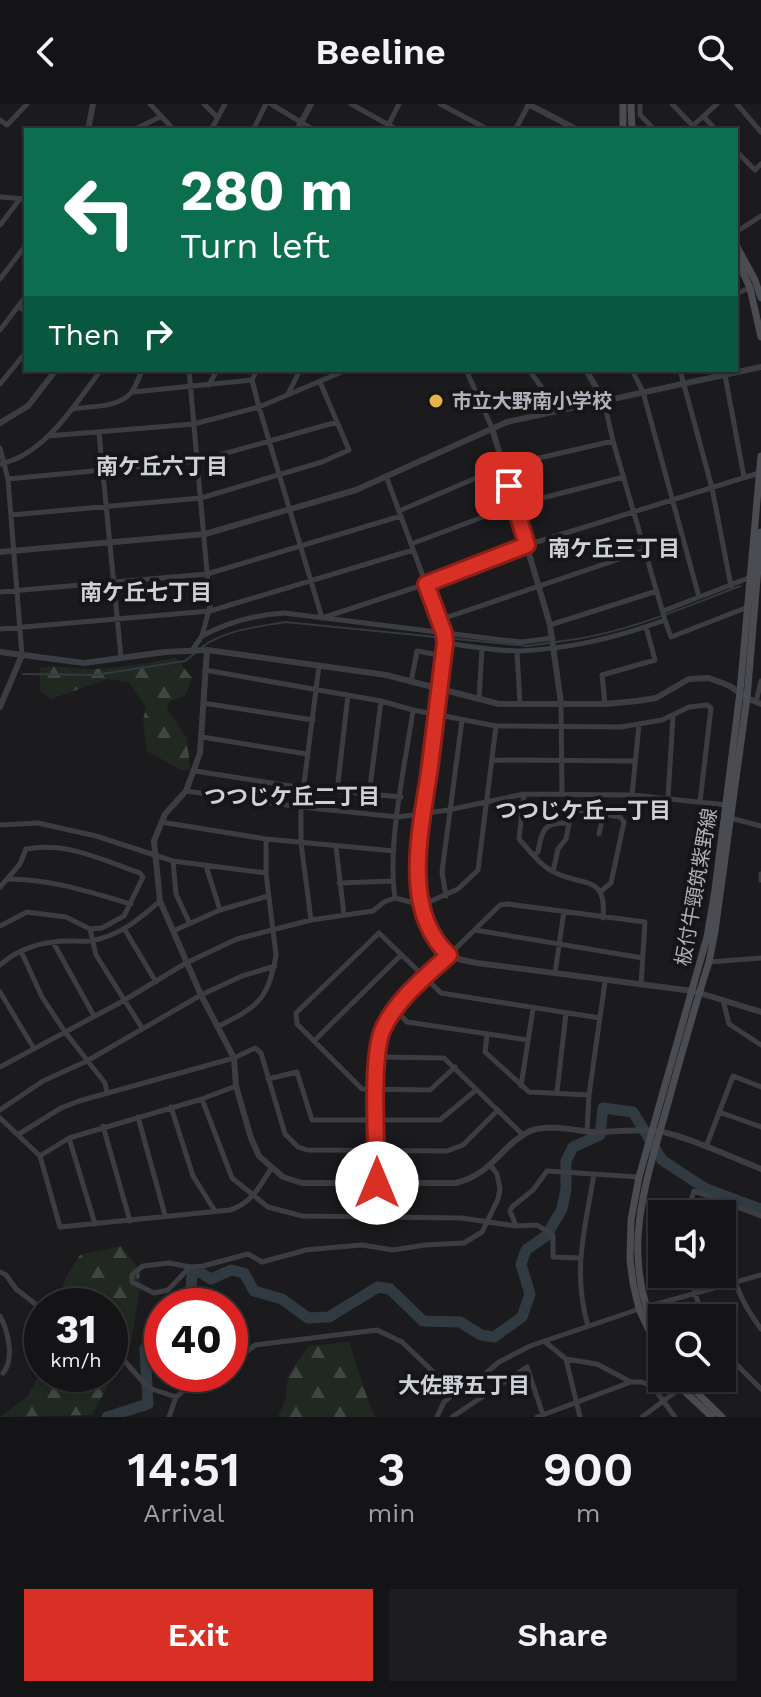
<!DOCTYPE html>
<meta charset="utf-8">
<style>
body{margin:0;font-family:"Work Sans","Noto Sans JP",sans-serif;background:#1d1d1f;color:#f1f3f6;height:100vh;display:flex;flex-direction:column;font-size:30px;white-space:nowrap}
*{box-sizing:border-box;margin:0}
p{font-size:26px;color:#9d9ea1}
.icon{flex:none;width:44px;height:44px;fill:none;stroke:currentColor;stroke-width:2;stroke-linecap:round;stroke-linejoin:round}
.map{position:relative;height:1313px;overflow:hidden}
.panel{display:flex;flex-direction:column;background:#141416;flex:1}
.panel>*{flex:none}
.guide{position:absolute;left:24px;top:24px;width:714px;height:244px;border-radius:0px;box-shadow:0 2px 6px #0004,0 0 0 2px #333335;background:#0b6e4f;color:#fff;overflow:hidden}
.fabs{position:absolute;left:648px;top:1096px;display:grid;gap:16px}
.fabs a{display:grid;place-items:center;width:88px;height:88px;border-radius:0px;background:#141416;box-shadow:0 2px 6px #0004,0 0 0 2px #333335;font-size:40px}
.speed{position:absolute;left:24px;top:1184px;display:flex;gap:16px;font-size:40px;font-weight:700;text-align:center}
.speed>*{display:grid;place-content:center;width:104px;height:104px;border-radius:50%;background:#141416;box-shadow:0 2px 6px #0004,0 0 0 2px #333335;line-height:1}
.speed small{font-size:20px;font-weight:400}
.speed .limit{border:12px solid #d22;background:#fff;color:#111}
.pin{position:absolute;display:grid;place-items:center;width:68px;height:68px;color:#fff;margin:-34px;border-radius:16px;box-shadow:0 4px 12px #0006}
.me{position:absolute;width:88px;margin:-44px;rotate:0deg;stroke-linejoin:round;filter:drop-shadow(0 0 6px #0008)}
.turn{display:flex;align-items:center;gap:28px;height:168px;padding:0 24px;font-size:36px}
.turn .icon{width:104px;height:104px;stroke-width:2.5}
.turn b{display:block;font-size:56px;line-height:68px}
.then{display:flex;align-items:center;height:76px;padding:0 24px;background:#0003;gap:16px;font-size:30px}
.eta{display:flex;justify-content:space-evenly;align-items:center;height:136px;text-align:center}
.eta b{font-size:48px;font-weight:600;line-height:56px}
.cta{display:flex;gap:16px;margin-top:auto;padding:16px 24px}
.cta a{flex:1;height:92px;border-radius:0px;background:#d93025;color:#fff;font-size:32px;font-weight:600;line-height:92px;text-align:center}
.cta a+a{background:#1d1d1f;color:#f1f3f6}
header{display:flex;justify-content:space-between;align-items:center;height:104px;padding:0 24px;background:#141416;font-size:36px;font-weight:600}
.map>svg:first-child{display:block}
.forest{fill:url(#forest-firs)}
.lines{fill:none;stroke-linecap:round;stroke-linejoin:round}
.stream{stroke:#313a41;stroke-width:2}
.river{stroke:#313a41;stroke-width:11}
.minor{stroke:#3c3d42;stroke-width:5}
.tertiary{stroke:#3c3d42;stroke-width:6}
.secondary{stroke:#4a4c52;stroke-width:7}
.route-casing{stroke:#8d1f18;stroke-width:20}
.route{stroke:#d93025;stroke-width:14}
.poi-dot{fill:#e6b34a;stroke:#161618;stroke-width:3}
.labels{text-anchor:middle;stroke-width:8;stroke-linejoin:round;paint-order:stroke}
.poi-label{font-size:20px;font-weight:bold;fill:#afb2bb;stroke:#161618;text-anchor:start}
.street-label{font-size:20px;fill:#afb2bb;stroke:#161618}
.neighbourhood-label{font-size:22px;font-weight:bold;fill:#cfd1d8;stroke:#161618}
</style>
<header><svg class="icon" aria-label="back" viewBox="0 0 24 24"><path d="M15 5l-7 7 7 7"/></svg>Beeline<svg class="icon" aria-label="search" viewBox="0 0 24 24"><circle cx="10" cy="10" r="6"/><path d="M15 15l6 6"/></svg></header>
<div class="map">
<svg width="761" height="1313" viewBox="0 0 761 1313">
<defs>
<pattern id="forest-firs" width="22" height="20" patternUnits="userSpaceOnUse" patternTransform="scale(2)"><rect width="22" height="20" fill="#212822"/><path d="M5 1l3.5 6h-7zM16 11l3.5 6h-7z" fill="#3f4540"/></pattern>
</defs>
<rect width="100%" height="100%" fill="#1b1b1d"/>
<path class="forest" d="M176,554L192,574L185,592L169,597L167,605L187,634L190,665L181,666L147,647L143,616L146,604L129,578L108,575L51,595L40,587V564C58,560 74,565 92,565C121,564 148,559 176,554Z
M121,1142L139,1164L140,1183L131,1238L92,1311L0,1313L27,1293L42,1266V1270H110V1202H57L66,1173L80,1151Z
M349,1238L369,1299L375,1313H278L286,1294L288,1271L309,1242Z"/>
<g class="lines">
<path class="stream" d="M556,538C621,531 680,505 740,482
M202,543C224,526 258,523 285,518L527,542L549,539
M23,570L95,571L185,557L194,550"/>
<path class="river" d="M190,1202L192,1170L198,1167L211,1175L231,1166L244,1169L254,1187L282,1195L308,1214L329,1213L378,1183L390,1185L423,1217L460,1218L481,1231L494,1233L522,1213L530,1190L521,1160L526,1146L546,1132L562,1105L566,1085V1057L573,1043L600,1031L603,1004L633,1008L662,1056L706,1085L761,1105
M107,1313L148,1300L145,1245L162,1239"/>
<path class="minor" d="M150,0L174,26
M204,0L217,13
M271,0L314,26
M351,0L398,26
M440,0L489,26
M640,0V11L655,26
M672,0L693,22
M737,0L761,28
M704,13L716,26
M0,16L7,21L27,0
M133,26L160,13
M211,26L225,0
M253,26L266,0
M386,26L399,0
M515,26L529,0
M688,26L717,0
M736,47L755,66L761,60
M0,93L26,95
M0,121L20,95
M736,128L761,112
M0,175L26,141
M736,190L749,184
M18,202L26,208
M0,226L26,192
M189,266L210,502L202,532L193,545
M257,266L252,276L259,303L322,514
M332,266L337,270L346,266
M466,266L492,324
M529,266L558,306
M632,266L643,288L699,493
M680,266L712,384L731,482
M724,266L744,373
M0,280L26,248
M209,281L217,266
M133,288L252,276
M288,290L300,266
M72,305C91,302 116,304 130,290C136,284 138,273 143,266
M99,329L121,553
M48,332L194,320L259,303L337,270
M0,344L8,375L22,551
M0,360C45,351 76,299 101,266
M386,372L444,529L440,586
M8,375L198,357L337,318
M399,407L504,362L613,337
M11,411L201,394L322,358L349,346L320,278
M411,440L515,401L624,373
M0,488L207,470L401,412
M663,507L751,473
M322,514L426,480L527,441L759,369
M439,516L646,446
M665,516L671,533L748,503
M550,521L657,487
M0,525L210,507L413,446
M202,532C228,518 254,511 284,509L502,536L522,538L553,534
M445,539C469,542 495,547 519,547C569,545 619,533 665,516L613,337L604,297
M517,547L520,600
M205,566L381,597L413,606L496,622L621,623L662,616L689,603L707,601L711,604L700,698
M411,578L417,547L443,552
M479,595L482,544
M756,598L761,577
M203,599L313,616
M561,599L562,689
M605,600L602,571L655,556L646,523
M202,633L307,650
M492,656L635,657
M195,667L304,684L401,693
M186,687L301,703L398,713L448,706L524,690L632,691L726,701
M337,687L348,591
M524,690L519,735C529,746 541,763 556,769C585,783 607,771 603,814
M369,691L381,597
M632,691L639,621
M668,694L673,612
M727,713L761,722
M161,718L266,735L394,747
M0,721L38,719L96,732L173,757L266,769
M599,730L603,712
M336,743L344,811
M534,751L538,748C542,725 544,718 568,719
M173,757L176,790L189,818
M206,762L220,806
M553,768L558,745L566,735L571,709L576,706L620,713L624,718L611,779L601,787
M761,770V776
M8,775C51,775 90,788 131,800
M339,779L393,777
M0,783L20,760L26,745C66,737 102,756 140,769L143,773L124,812L102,824L90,825L66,813L27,808L0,822
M446,792L442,768L462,616
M395,794C387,738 405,663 413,606
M311,816L301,739V703L319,562
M90,825L96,851L142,924
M125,826L156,878
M475,826L643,854
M173,827L220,806L268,792
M53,838L94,912
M21,847L42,893L65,928L105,979L107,989
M449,851L500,801L507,800L645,818L641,881
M709,858L761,854
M0,861C21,842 49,836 76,837C83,837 89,838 95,836C122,830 139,815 160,797
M555,869L564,807
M0,888L33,943
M723,896L729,920L761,941
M395,905L407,918L528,936
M217,923C257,903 268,897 276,851L266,769V735
M487,932L485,948L529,988L589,991
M314,937L401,851
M378,953L444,954L523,1031
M0,963L123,897L186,859L237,835L311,816L373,807L384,798L395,794L422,801L458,785L478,766L496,622
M455,963L430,986L362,985L297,920L296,909L379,829L441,889L600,914
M268,975L297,968L312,1016H440L476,986
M521,982L533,905
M557,988L566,909
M202,995L232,1074L268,1103L302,1112L461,1114L516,1122
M171,1003L193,1072L215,1107
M0,1006L43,977L87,957L201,891L242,872L275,862
M719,1008L761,1023
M138,1013L165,1111
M0,1014L40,1052L60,1123L230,1106C252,1099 259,1083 271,1065
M103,1022L130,1117
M587,1027L589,991L605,878
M19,1030L61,1004L79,997L234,954L255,944L261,949L285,1030L298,1043L307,1046L447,1047L463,1041L498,1006
M69,1034L95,1120
M706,1043L733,972L761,983
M40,1052L69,1034L202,995L236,982
M377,1079L379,1113
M734,1102C724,1152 731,1185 761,1225
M687,1110L694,1087L761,1112
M580,1154L553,1153V1131L537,1121L516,1122L510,1107L512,1103L533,1086L547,1067L639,1073
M169,1159L190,1163L168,1186L154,1189L132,1178V1171L143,1162Z
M190,1163L203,1162L248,1150L262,1158L306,1146L327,1144L362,1141L393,1146L425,1141L464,1139L482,1128L498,1095L500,1085L497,1070L491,1062
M0,1168L6,1171L16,1185L42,1205
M689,1170L703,1214
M0,1212C8,1227 15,1255 3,1269
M588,1222C572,1167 585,1125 594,1070
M544,1237L566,1255L597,1260L631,1278H642L653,1283L675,1313
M110,1241L145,1280L152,1285L176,1293
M722,1246L761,1285
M566,1255L580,1313
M230,1261L255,1241L377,1226L402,1238L443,1277L457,1286
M169,1313L176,1293L194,1278L217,1270
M437,1313L444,1298L460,1284L484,1271L499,1258L530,1242L639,1205L761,1171
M452,1313L527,1263L543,1311
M537,1313L631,1278
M642,1313L682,1283"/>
<path class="tertiary" d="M528,0L578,26
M88,26L93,0
M297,26L311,0
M586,266L604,297
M0,319L28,302L56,266
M492,324L550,521L561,599
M0,448L205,430L356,386L507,318L761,263
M207,546L200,649L186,687L165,710L154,737L160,797L201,891L234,954L236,982L251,1034L259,1052L283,1073L302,1079H456C494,1069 500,1042 530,1027C547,1020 573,1026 591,1028C612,1029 636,1024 658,1027C689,1033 731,1053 761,1065
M0,548L84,559L165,548L207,546L386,571L499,600H605L637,597L656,594L689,575L709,574L730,582L747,594L761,600
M440,586C436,612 433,639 430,666C423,712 402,819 447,850C455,856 468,857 477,859L693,887L761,908
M0,603L22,551
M377,1079C377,1045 370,952 383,925C396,896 426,873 449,851"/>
<path class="secondary" d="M623,0V26
M631,0L632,26
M736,141L755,176L761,194
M736,153L750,184L761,233
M662,1241C617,1155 644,1085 668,999C681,952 694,905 709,858L715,827L747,594L761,428
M662,1254L639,1205L633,1179L630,1156L631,1116L639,1073L707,833L715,786L740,588L761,352
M674,1274L681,1284L712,1313
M682,1274L722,1313"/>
</g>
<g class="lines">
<g class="route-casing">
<path id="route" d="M377,1079C377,1045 370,952 383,925C396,896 426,872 449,851C399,805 422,721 430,662C435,621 440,580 445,539L444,529L426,480L527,441L509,382"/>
</g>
<use href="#route" class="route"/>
</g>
<circle class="poi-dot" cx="436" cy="297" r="8"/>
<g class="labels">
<g class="poi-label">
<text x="452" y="304">市立大野南小学校</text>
</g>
<g class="street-label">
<text transform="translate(696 783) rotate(-80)" y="7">板付牛頸筑紫野線</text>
</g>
<g class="neighbourhood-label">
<text x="162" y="370">南ケ丘六丁目</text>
<text x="614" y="452">南ケ丘三丁目</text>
<text x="146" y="496">南ケ丘七丁目</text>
<text x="292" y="700">つつじケ丘二丁目</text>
<text x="583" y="714">つつじケ丘一丁目</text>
<text x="464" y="1289">大佐野五丁目</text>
</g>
</g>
</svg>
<div class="fabs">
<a><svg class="icon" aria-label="sound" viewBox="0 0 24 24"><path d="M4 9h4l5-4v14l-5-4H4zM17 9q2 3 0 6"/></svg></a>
<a><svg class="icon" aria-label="search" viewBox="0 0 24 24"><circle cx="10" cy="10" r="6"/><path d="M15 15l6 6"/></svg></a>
</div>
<div class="speed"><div>31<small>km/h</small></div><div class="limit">40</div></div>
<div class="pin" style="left:509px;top:382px;background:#d93025"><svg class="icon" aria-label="arrive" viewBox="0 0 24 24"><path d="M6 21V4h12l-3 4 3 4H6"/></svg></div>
<svg class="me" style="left:377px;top:1079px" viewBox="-20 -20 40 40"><circle r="19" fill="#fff"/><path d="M0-13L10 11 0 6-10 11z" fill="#d93025"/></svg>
<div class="guide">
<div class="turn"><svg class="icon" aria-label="left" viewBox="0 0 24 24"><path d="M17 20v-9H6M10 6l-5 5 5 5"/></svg><div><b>280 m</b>Turn left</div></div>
<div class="then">Then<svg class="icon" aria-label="right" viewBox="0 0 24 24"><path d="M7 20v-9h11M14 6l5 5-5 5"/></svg></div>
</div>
</div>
<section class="panel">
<div class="eta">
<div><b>14:51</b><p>Arrival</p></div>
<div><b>3</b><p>min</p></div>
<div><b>900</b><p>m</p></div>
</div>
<div class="cta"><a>Exit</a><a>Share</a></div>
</section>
